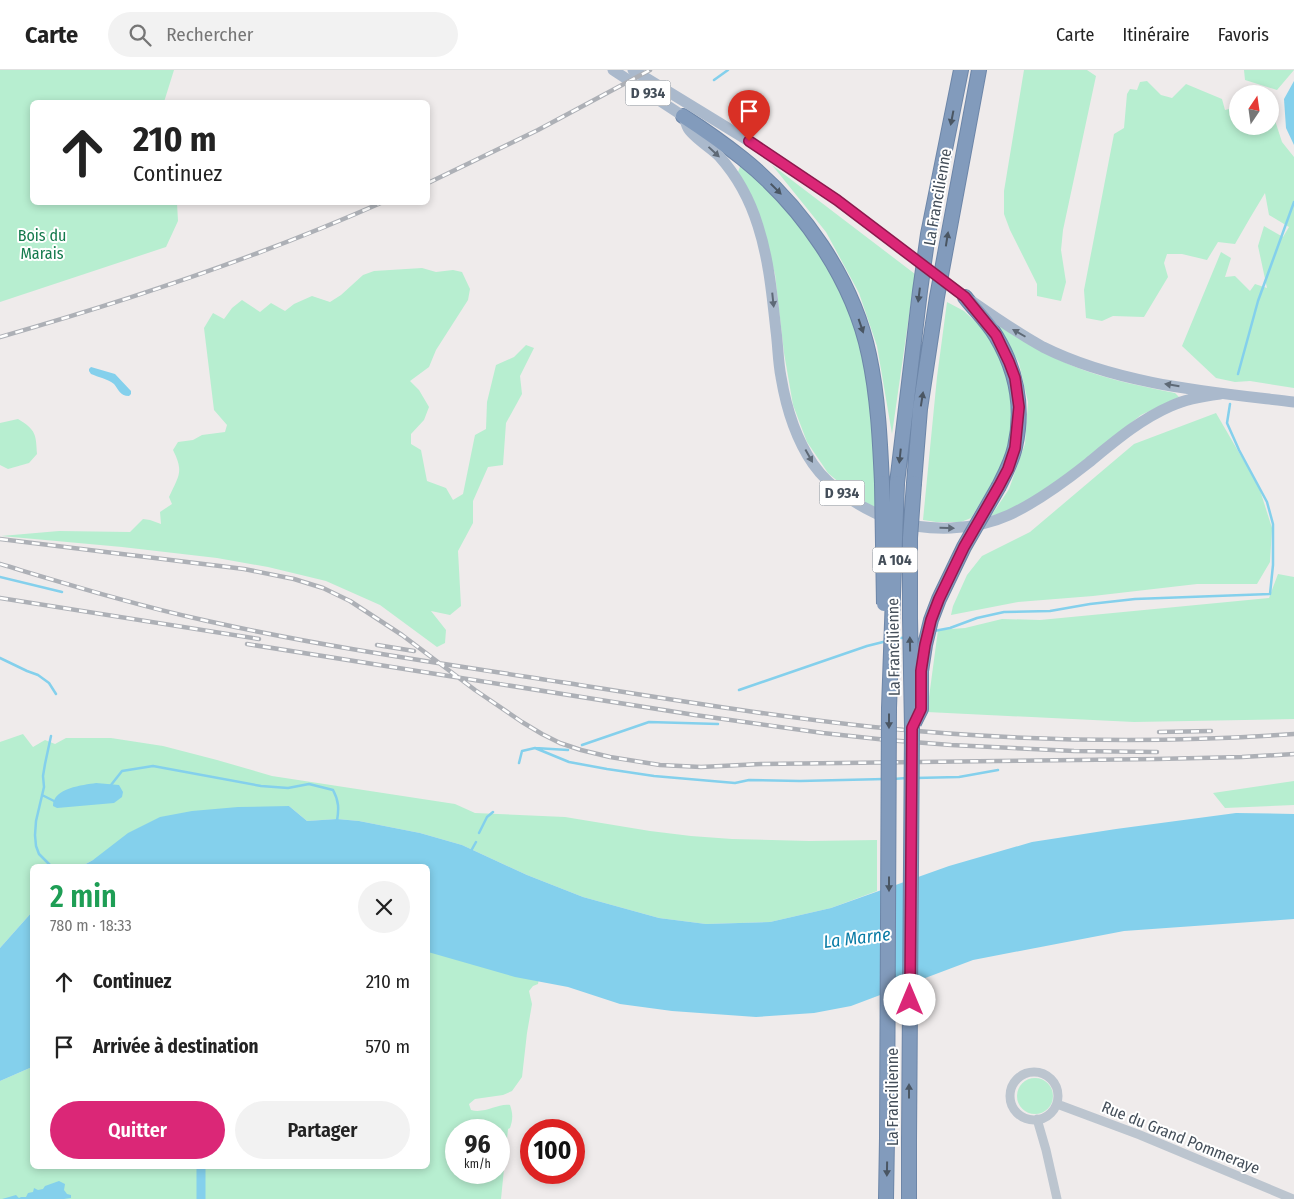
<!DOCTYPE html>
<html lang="fr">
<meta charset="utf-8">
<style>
body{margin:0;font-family:"Fira Sans Condensed",sans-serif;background:#f2f2f2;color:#222;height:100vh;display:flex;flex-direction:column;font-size:19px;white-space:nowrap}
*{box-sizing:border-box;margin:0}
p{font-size:16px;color:#767676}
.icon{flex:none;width:28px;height:28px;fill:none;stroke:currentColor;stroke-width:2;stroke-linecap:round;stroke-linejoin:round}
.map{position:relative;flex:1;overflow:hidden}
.drawer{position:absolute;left:30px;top:794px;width:400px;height:305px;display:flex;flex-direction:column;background:#fff;border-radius:8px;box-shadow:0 2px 8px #0003}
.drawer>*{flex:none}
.banner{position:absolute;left:30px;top:30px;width:400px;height:105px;border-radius:8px;box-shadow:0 2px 8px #0003;background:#fff;color:#222;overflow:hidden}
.needle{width:32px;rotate:13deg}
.buttons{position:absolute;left:1229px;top:15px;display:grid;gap:10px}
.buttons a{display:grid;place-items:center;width:50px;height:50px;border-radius:50%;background:#fff;box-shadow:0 2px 8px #0003;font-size:25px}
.speed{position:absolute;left:445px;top:1049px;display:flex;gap:10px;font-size:25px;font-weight:700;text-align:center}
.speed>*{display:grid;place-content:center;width:65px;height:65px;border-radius:50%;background:#fff;box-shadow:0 2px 8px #0003;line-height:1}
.speed small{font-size:12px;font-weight:400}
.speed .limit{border:8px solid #d22;background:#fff;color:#111}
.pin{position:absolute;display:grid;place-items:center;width:42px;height:42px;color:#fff;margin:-51px -21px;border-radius:50% 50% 50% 0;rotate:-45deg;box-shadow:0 0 5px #0007}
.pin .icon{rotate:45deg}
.me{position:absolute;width:55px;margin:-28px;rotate:0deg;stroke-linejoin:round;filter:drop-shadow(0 0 4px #0008)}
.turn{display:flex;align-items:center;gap:18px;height:105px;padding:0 20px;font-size:22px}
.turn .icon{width:65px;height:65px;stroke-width:2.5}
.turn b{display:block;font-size:35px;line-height:42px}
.round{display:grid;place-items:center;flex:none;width:52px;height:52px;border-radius:26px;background:#f2f2f2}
.head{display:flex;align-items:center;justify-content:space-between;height:85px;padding:0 20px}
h1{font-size:30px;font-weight:600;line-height:38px;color:#1e9e55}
.primary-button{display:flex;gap:10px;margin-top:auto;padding:10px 20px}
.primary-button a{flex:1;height:58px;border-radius:30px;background:#db2777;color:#fff;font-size:20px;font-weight:600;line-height:58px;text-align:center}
.primary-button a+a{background:#f2f2f2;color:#222}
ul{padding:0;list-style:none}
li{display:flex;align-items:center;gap:15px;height:65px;padding:0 20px}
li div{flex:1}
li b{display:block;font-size:19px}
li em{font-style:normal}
header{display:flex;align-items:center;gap:30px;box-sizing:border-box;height:70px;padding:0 25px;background:#fff;border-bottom:1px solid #e0e0e0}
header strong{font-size:24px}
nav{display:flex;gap:28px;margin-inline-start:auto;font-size:18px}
.search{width:350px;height:45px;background:#f2f2f2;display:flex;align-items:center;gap:12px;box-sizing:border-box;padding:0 18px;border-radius:28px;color:#767676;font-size:19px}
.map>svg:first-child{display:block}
.green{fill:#b7eed0;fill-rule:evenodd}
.water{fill:#84d0ec}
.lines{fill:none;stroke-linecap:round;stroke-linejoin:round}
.stream{stroke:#84d0ec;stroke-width:2.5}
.canal{stroke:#84d0ec;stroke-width:9}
.highway-casing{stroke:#6d86a8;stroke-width:16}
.minor{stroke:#bcc5cf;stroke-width:9}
.major{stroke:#aab9cc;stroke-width:11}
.highway{stroke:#829bbc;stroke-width:14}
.rail-casing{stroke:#adb0b6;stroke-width:4.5}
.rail{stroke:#fff;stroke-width:2.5;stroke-dasharray:8;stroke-linecap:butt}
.highway-bridge-casing{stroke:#6d86a8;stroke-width:16;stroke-linecap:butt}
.major-bridge{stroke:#aab9cc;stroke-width:11}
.highway-bridge{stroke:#829bbc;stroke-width:14}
.oneway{fill:#4a5663}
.oneway2{fill:#5e6976}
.route-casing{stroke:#8e194d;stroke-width:12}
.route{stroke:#db2777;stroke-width:9}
.labels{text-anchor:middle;stroke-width:4;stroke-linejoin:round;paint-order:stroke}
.shield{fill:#fff;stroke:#7c838b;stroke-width:1}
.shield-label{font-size:15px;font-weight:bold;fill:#444e59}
.street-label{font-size:16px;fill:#444e59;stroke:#fff}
.park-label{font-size:16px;fill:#157a4d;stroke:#fff}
.water-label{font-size:18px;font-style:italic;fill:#0a7ca6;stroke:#fff}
</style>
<header>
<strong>Carte</strong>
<div class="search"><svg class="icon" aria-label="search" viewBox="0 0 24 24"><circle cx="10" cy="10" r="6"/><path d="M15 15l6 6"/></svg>Rechercher</div>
<nav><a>Carte</a><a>Itinéraire</a><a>Favoris</a></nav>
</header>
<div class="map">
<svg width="1294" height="1129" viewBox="0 0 1294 1129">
<rect width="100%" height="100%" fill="#efebeb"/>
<path class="green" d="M0,0H174L164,32H32V132H130L137,135L141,133H177L178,151L166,177L0,232Z
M1024,0H1087L1096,6L1063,160L1061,180L1066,212L1061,231L1037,226V214L1010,160L1004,144V121Z
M1244,0H1294L1277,20L1245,10Z
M1147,11L1161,25L1172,28L1186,14L1222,29L1225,40L1237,37L1238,56H1270V35L1282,72L1294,87V318L1250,311L1235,312L1216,308L1182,276L1221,182L1231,188L1225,207L1235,206L1250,221L1255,214L1267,218L1258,176L1264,156L1283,167L1289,157L1269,145L1265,123L1250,148L1235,174L1218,172L1207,190L1182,184H1167L1164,193L1168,207L1144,247L1113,246L1102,251L1086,248L1084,220L1114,64L1124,58L1127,24L1130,19L1137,20L1140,12Z
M741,94L781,132L817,178L844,223L860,266L875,367L879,442L855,426L828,403L807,372L793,335L784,283L775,204L756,138L738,102Z
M772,95L915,204L892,364L877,276L859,223L826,162Z
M422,198L436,202L453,200L462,202L470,219L468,230L436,280L429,297L410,311L419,320L429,337L424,350L411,364V374L421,380L427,411L446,418L453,430L463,424L475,365L486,359L487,332L496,295L514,287L526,275L534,278L520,306L522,324L506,353L503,395L488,397L473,431V453L458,481L461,536L450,545L431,541L446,560L445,573L437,577L380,535L326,511L268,497L217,488L122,477L1,466L59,461L130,462L143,449L150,450L161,454L160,442L172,434L169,427C179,405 184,402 173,380L178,372L193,370L202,365L225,362L227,355L214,340L204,258L213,243L224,249L232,238L242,230L260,242L271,233L285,241L294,234L312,226L330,232L341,225L363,205L374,201Z
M947,232L964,241L984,260L1001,290L1014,326L1010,372L999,402L971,448L961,452H936L923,450L937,307Z
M995,251C1015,263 1036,278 1057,289C1094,307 1135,315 1175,323L1179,327L1141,345L1049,418L1008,441L991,446L1009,419L1025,374L1028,332L1019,293Z
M1216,343L1259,417L1272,458L1270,492L1257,514H1197L1093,526L1018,532L951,545L953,536L967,505L982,486L1030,462L1134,374Z
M18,349C36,360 36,364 37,384L29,393L8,399L0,395V353Z
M1278,504L1294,507V649L1134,652L927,642L938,560L965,558L1002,549L1040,550L1269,528Z
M23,664L33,677L45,670L55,674L66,668H111L163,676L217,690L272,706L455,734L475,743L565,747L650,761L691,766L732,769L809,771L877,770V821L831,838L770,852L706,854L659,848L583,827L527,805L462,775L420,763L359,751L337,749L307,751L289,736L93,790L82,796H32V842L0,878V672Z
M1294,711V735L1225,738L1213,723Z
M428,876L539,908L538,914L533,916L529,921L532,934L531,940L527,963L522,1007L512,1021L503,1025L475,1029L469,1034L471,1040C485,1044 498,1033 510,1035C513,1044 513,1049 510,1058L508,1059L501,1129H0V1011L32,997V1096H428ZM456,1060H499V1102H456Z
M1017 1026a18 18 0 1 1 36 0a18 18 0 1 1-36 0Z"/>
<path class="water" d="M1294,11V75L1286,58L1284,29Z
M91,297L115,304L131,321V324L129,326C120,326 119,320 114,314C108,309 98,307 91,304L89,301V299Z
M96,713L119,715L123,722L122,727L114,733L57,738L53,736C53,718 83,715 96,713Z
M289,736L307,751L337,749L359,751L420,763L462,775L527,805L583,827L659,848L706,854L770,852L831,838L949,796L1032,772L1116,759L1236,743L1294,744V849L1124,861L973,890L851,936L814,943L756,947L672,941L620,934L568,917L515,907L428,882V796H82L93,790L128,763L160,747L192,741L238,737Z
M32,842V997L0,1011V878Z
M59,1111L65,1114L64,1120L67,1124L71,1125V1128L64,1129H2L16,1125L19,1128L21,1127H26L28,1123L33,1122L34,1118L38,1120L43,1119L45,1116Z"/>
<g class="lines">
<path class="stream" d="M714,10L728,0
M1238,304L1258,231L1294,132
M0,507L62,522
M934,561L950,558L977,548L1004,542L1050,541L1090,534L1135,529L1270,524L1273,495V454L1267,432L1239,380L1227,353L1230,334
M895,569L907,567
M0,588L27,601L38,605L49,613L56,624
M739,620L867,576L887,571
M582,675L649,652L718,654
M535,678L569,692L607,699L654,706L735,713L749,710L800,711L885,709
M519,693L522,681L535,678L568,680
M915,708L959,707L998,700
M893,709L907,708
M111,715L122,701L153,696L261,716L288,718L309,714L333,720C339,731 339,739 337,751
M42,725L54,731
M479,763L487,747L493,742
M471,781L476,772
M51,796L39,784L36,776L35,765L36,751L44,717L43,706L45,694L51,666"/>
<path class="canal" d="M201,1129V1096"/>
<g class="highway-casing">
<path id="highway" d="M683,46C703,59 723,73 742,88C802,136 853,209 869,285C878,327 880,370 882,413
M965,227C975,240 988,252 996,266C1017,301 1024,337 1015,377C1012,391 1005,404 999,416
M897,413L920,221L928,164L961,0
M914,413L920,339L937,227L979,0
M886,1129L887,1068
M909,1129V1070"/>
</g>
<path class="minor" d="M1010 1026a24 24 0 1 1 48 0a24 24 0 1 1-48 0Z
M1057,1034L1140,1065L1293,1129
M1037,1049L1046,1080L1057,1129"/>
<path class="major" d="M613,0L683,46C685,49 686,54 688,58C693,67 711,78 719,86C737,106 750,130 758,156C769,190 772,225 776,261C778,276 778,292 781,307C786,337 796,369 813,394C831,420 864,440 892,450C928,462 974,461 1009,445C1037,432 1063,413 1087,394C1114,372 1139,350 1171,336C1186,329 1204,326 1220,324
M633,0L749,71L837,130
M973,232C996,248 1019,264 1043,277C1119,315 1211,322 1294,332"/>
<use href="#highway" class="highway"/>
<g class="rail-casing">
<path id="rail" d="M428,113L538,60L650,0
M0,267C130,230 259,187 383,132
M0,469L244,499L294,509L323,518L350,531L402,565L475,620L522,652L542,664L560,673L581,680L610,687L660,695L701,697L761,694L1157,689L1242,687L1294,684
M0,494C67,514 135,535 203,550C323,577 445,594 567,613C668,629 770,646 873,657C1013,671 1154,674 1294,664
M0,528L259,569
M247,574L695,645L823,663L887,670L951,675L1074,681L1157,682
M377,575L414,581
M1159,662L1211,661"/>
</g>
<use href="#rail" class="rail"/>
<g class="highway-bridge-casing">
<path id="highway-bridge" d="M882,413L884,534
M914,653L921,639V601L925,575L931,550L939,529L964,477L999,416
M887,1068L889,638L897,413
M909,1070L912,658L910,548V468L914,413"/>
</g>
<path class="major-bridge" d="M837,130L965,227"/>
<use href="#highway-bridge" class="highway-bridge"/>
</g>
<defs><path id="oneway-solid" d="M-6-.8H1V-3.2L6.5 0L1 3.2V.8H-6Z" transform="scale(1.25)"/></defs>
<g class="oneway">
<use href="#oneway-solid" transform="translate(952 48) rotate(101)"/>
<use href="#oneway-solid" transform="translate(776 119) rotate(45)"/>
<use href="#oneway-solid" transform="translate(947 169) rotate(-81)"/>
<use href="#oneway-solid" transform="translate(919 225) rotate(97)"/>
<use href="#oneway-solid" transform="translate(861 256) rotate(71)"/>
<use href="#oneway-solid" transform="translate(922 329) rotate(-81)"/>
<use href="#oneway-solid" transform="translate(900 386) rotate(96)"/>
<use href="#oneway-solid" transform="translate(910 574) rotate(-91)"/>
<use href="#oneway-solid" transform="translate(889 651) rotate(90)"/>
<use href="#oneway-solid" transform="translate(889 814) rotate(90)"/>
<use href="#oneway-solid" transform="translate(909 1021) rotate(-90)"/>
<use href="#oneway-solid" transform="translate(887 1099) rotate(91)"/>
</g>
<g class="oneway2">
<use href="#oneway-solid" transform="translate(714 82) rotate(43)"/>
<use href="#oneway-solid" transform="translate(773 230) rotate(84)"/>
<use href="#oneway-solid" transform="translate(1019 263) rotate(-150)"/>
<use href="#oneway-solid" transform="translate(1172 315) rotate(-171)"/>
<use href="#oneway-solid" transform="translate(809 386) rotate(61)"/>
<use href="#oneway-solid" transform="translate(947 458) rotate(1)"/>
</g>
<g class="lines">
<g class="route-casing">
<path id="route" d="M749,71L837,130L965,227L996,265L1009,292L1015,308L1019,337L1015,378L1008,399L999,416L964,477L939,529L931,550L925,575L921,601V639L912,658L910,930"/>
</g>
<use href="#route" class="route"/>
</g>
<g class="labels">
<g class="shield">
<rect x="625.5" y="10.5" width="45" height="25" rx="4"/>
<rect x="819.5" y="410.5" width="45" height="25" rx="4"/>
<rect x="872.5" y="477.5" width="45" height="25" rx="4"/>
</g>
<g class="shield-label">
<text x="648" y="28">D 934</text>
<text x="842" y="428">D 934</text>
<text x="895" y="495">A 104</text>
</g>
<g class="street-label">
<text transform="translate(937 127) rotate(-80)" y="6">La Francilienne</text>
<text transform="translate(893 577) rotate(-91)" y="6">La Francilienne</text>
<text transform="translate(892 1027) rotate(-90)" y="6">La Francilienne</text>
<text transform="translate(1181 1067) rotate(22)" y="6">Rue du Grand Pommeraye</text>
</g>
<g class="park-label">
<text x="42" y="171">Bois du<tspan x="42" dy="18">Marais</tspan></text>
</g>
<g class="water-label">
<text transform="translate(857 868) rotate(-7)" y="6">La Marne</text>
</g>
</g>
</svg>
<div class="buttons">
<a><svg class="needle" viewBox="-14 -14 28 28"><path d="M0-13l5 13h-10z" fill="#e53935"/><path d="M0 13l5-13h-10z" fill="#767676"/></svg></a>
</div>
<div class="speed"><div>96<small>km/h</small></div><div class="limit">100</div></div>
<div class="pin" style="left:749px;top:71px;background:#d93025"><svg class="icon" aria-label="arrive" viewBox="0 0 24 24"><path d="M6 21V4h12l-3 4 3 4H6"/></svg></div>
<svg class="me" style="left:910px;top:930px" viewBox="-20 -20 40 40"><circle r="19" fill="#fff"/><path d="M0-13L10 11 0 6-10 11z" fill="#db2777"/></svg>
<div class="banner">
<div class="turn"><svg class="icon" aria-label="ahead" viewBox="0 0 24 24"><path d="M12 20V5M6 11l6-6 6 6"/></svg><div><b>210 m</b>Continuez</div></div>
</div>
<section class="drawer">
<div class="head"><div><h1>2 min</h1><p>780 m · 18:33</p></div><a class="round"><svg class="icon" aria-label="close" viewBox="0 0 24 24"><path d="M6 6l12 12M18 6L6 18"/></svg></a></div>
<ul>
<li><svg class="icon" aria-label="ahead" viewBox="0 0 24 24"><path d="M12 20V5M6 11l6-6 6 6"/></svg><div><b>Continuez</b></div><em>210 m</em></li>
<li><svg class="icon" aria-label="arrive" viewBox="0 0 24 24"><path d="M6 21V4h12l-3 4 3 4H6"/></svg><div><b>Arrivée à destination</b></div><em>570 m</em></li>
</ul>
<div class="primary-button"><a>Quitter</a><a>Partager</a></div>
</section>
</div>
